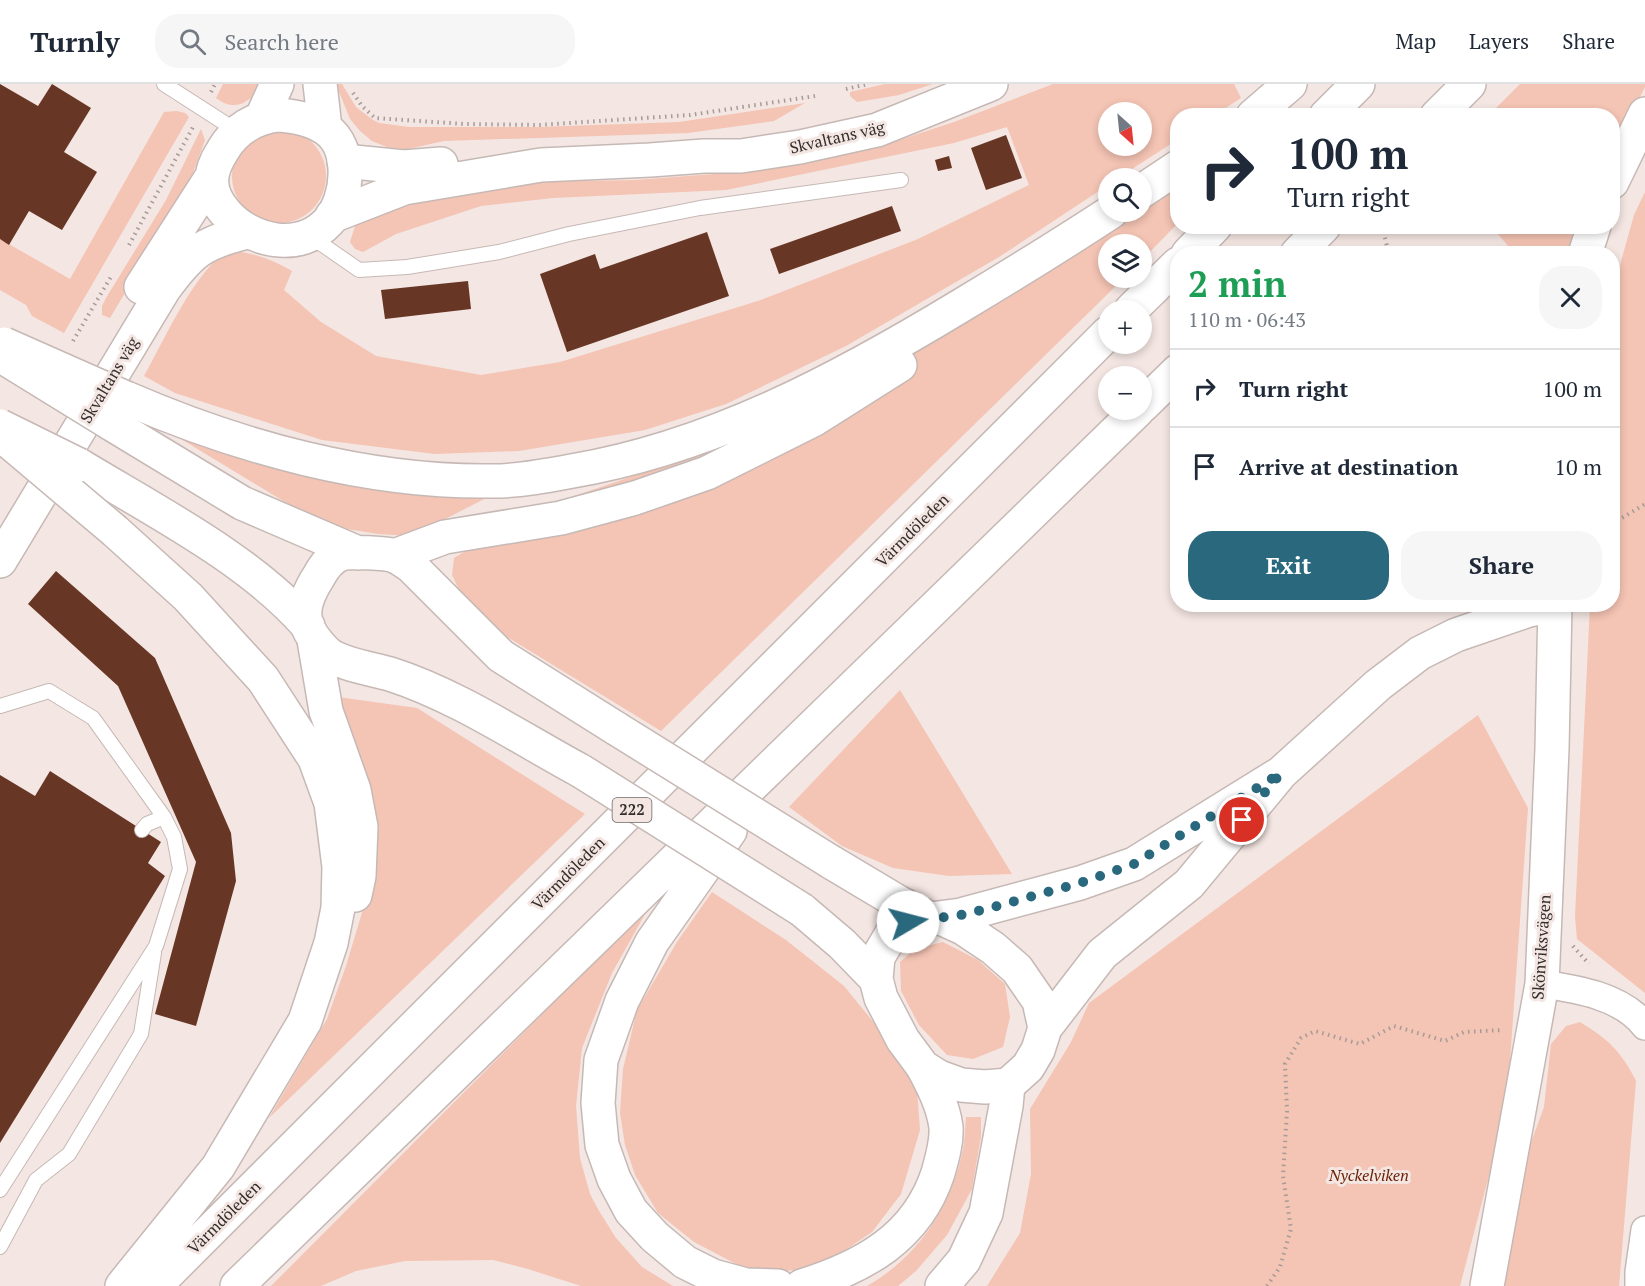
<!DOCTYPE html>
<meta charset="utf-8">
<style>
body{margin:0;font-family:"PT Serif",serif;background:#f6f6f7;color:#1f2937;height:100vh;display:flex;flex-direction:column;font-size:22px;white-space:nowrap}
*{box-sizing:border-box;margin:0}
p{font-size:20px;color:#747a83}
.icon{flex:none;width:33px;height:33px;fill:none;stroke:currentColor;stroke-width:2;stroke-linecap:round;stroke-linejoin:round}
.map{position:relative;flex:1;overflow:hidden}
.panel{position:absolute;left:1170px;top:162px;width:450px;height:366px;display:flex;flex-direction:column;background:#fff;border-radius:24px;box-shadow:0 3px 9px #0003}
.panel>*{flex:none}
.banner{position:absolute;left:1170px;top:24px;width:450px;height:126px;border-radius:24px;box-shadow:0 3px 9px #0003;background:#fff;color:#1f2937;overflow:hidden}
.needle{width:39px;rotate:153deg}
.tools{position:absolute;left:1098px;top:18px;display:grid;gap:12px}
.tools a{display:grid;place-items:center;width:54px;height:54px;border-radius:50%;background:#fff;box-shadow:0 3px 9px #0003;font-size:30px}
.pin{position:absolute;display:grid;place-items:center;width:51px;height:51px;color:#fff;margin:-26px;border:3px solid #fff;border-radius:50%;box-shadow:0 2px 6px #0007}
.me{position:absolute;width:66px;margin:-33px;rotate:82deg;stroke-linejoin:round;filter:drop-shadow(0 0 4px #0008)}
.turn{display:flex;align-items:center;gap:21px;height:126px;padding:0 18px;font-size:27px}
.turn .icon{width:78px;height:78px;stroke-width:2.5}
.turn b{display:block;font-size:42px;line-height:51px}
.round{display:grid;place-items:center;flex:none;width:63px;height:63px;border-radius:24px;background:#f6f6f7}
.headline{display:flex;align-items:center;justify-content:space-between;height:102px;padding:0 18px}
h1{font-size:36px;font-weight:600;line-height:45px;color:#1e9e55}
.cta{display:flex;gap:12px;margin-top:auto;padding:12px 18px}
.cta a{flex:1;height:69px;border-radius:24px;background:#29687d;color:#fff;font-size:24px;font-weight:600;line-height:69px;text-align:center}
.cta a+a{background:#f6f6f7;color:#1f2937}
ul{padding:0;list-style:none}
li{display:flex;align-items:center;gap:18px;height:78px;padding:0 18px;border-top:2px solid #e0e1e3}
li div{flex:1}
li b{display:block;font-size:22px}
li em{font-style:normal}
header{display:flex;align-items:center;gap:36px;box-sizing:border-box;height:84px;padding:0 30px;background:#fff;border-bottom:2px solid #e0e1e3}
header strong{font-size:28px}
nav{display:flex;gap:33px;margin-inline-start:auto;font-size:21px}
.search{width:420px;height:54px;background:#f6f6f7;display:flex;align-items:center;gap:15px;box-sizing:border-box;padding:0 21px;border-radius:24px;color:#747a83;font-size:22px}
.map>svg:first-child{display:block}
.green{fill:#f4c4b4;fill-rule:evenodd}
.building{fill:#683625}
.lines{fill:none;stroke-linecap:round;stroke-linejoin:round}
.service-casing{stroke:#c6b9b5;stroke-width:16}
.minor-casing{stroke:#c6b9b5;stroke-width:30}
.tertiary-casing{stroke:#c6b9b5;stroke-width:36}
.secondary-casing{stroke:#c6b9b5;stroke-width:36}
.motorway-casing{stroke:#c6b9b5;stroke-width:36}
.path{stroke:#a59b98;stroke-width:4;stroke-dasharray:1.5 4.5;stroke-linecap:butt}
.service{stroke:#fff;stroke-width:14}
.minor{stroke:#fff;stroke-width:27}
.tertiary{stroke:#fff;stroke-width:33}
.secondary{stroke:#fff;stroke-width:33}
.motorway{stroke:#fff;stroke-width:33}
.tertiary-bridge-casing{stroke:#c6b9b5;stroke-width:36;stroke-linecap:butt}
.motorway-bridge-casing{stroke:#c6b9b5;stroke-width:36;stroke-linecap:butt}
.tertiary-bridge{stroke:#fff;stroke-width:33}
.motorway-bridge{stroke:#fff;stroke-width:33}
.route{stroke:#29687d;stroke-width:10;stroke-dasharray:0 18}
.labels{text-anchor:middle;stroke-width:6;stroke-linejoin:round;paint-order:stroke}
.shield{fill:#f4e6e2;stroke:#6d6563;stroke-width:1.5}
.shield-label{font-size:15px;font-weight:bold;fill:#332e2c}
.street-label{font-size:16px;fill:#332e2c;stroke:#f4e6e2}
.park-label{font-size:16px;font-style:italic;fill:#6b2408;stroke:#f4e6e2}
</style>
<header>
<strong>Turnly</strong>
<div class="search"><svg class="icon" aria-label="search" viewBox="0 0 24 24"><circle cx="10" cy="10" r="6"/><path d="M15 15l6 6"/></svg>Search here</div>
<nav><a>Map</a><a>Layers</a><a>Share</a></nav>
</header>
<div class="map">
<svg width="1645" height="1202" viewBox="0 0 1645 1202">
<rect width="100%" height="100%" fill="#f4e6e2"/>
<path class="green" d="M223,0H266C249,16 238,30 216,14Z
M336,0H342L356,23L373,36L379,39L409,43H540L679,38L805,19L774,37L688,49L444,57L404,66L387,63L372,57L360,47L350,35Z
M885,0H933L899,11L857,18L850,12V8Z
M1053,0H1234L1241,14L1215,31L1178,32L1177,56L1118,94H1108V101L999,173L846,262L726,320L645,346L519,367L435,370L322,356L175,309L144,292C166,253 191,194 226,167C249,167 272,175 292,187L284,206L321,238L376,272L481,291L560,278L761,216L918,155L1029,101L1007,43L954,59L726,106L553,114L481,122L396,150L363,168L355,165L350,158L355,142L378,128L412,114L534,98L635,96L714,90L760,85L838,71L893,58L954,38ZM1108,28H1142V62H1108Z
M1520,0H1645V3L1613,66L1612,32H1488Z
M177,27L185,29L189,33L64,249L32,232L26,221L0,206V155L70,195L164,28Z
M232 92a47 47 0 1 1 94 0a47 47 0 1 1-94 0Z
M201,45L205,56L193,89L172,130L110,234L102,231V222L106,214L166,116Z
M1177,100V140L1142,176V160H1108V194H1124L661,647L494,545L462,512L452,491L454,474L533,426L710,366L864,297L1013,211L1136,128H1142V124Z
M1645,108V909L1577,855L1575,833L1590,521L1612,520L1613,206L1634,131Z
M1492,143H1578L1569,170L1514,169Z
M181,355L355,398L498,408L412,452L378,450L323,441Z
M900,606L1012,790L949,792L893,784L842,762L789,723Z
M338,613L417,624L585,730L269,1034L327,935L346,882L370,802Z
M1478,631L1528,724L1510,977L1503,1038L1460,1202H987L1020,1149L1031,1090L1030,1025L1071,958L1089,919Z
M712,808L786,856L844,902L884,951L917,1005L920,1046L901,1110L872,1148L838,1171L799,1186L766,1188L738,1181L694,1158L658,1129L635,1091L625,1061L620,1029L623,985L637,926L677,858Z
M649,823L612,889L582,964L576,1022L580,1074L590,1110L599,1127L616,1154L642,1183L673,1202H581L528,1185L493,1176L405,1177L356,1187L321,1202H271Z
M943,858L978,876L1005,900L1010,933L1003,963L973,975L947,971L919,941L901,907L900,878L915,865Z
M1580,938C1608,955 1621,967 1636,997L1619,1202H1499L1529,1064L1544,1023L1551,960L1566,942Z
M966,1033H981V1052L972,1105L947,1151L916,1187L898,1202H867C918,1173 952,1122 963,1065C965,1055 965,1043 966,1033Z"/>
<path class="building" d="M0,0L38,22L52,0L91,24L64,68L97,88L62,146L29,127L9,161L0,155Z
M1006,51L1022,94L986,106L971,64Z
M949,72L952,84L938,87L935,76Z
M892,122L901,147L779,190L770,165Z
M707,148L729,212L567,268L540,190L595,170L600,185Z
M468,197L471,225L385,235L381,206Z
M56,487L155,574L231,749L236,797L196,942L155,930L196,778L118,602L28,520Z
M50,687L161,758L148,779L165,792L0,1059V691L35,712Z"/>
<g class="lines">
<g class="service-casing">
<path id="service" d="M164,0L237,47
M310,152L359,186L407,183L499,168L569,150L700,124L901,96
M0,622L49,607L93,634L164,733
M0,1106L156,862L180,785L174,753L164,733L147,740L142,746
M0,1163L36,1096L69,1070L141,950L154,869"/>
</g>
<g class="minor-casing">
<path id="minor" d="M1542,900C1577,905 1622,912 1645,942
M1639,1202V1188L1645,1146"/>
</g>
<g class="tertiary-casing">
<path id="tertiary" d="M344,77L404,83L441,80
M1612,98L1645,30
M332,132L404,104L541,81L650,76L704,72H741L800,63L877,46L991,0
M1585,170L1594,142
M110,339L242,419L358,469
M79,381C153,426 251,476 308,542
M581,687C520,654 456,611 390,590C373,585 338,580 326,568C299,541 299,523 319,492C324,483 330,474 341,470C350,467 387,469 396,472C401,475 406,479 411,482L501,572L617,645
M1281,689L1134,780L1080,799L961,831L908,838L891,851L878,873L876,895L881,914L903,956L923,983L939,993L961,1001L985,1003L1008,1001L1028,983L1038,966L1045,944L1102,870L1189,800L1281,689L1378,601L1420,569L1456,551L1529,526L1555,521
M831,778L898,818L928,834
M802,826L842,860L876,895
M941,834L963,844L993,864L1017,885L1039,917L1045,944
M1487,1202L1542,900L1552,665L1555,520"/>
</g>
<g class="secondary-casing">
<path id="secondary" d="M320,0L325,44
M278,31C294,32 313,36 326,45C353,64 349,114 329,137C300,169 250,158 225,128C207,107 208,89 223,66C235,45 255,34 278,31Z
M262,33L277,0
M141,203L211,94
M0,477L164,205C191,168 202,159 247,148"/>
</g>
<g class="motorway-casing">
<path id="motorway" d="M1253,32L1290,0
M1326,32L1358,0
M1437,32L1469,0
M1142,107L1178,83
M1188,170L1215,142
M1297,170L1324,142
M1131,226L1178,180
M126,314C239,363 368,399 493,397C519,397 546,392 572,387C713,363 840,295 962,221C1012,191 1062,160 1111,128
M1142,322L1178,287
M115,447L188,513L263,595L315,675L331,719L339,783L338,824L331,859L305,937L218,1083L122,1202
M394,472L445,453L561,434L635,414L707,389L813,336L900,281
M314,556L326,627L354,706L361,743L359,792L355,811
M730,747L652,858L622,917L601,976L598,1019L602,1061L614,1095L631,1127L655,1153L685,1178L713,1192L746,1201L778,1202
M155,1202L1108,249
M237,1202L1138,326
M802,1202C863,1183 917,1154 938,1089C942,1075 947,1058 946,1043C943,1021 933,1002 923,983
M942,1202L964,1176L986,1129L1006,1022L1008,1001"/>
</g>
<path class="path" d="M846,5L868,0
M211,8L215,0
M353,9L362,22L375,34L464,40L539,41L690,31L815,12
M1382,142L1389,170
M129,161L193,43
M73,257L112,191
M1612,440L1645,420
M1573,862L1589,880
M1267,1202L1280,1183L1291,1145L1283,1092L1287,1027L1285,980L1301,954L1315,947L1360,960L1394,942L1445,957L1464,948L1503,946"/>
<use href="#service" class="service"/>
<use href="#minor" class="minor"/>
<use href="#tertiary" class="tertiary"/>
<use href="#secondary" class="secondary"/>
<use href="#motorway" class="motorway"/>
<g class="tertiary-bridge-casing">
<path id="tertiary-bridge" d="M0,271L110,339
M0,342L79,381
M617,645L831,778
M581,687L802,826"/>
</g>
<g class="motorway-bridge-casing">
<path id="motorway-bridge" d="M4,260L126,314
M0,350L115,447"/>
</g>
<use href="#tertiary-bridge" class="tertiary-bridge"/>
<use href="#motorway-bridge" class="motorway-bridge"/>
</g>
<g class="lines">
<path class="route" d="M908,838L961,831L990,824L1080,799L1134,780L1281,689L1242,736"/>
</g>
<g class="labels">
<rect class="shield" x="612.5" y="714" width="39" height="24" rx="4.5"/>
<g class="shield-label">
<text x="632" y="731">222</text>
</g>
<g class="street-label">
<text transform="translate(837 53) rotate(-13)" y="6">Skvaltans väg</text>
<text transform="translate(109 296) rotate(-59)" y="6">Skvaltans väg</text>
<text transform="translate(912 446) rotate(-45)" y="6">Värmdöleden</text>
<text transform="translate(568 789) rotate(-45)" y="6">Värmdöleden</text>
<text transform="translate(1541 863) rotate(-86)" y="6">Skönviksvägen</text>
<text transform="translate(224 1133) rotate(-45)" y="6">Värmdöleden</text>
</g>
<g class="park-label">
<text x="1369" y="1097">Nyckelviken</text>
</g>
</g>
</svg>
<div class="tools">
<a><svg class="needle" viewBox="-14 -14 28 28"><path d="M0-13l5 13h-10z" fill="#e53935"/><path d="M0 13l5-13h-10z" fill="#747a83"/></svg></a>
<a><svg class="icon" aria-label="search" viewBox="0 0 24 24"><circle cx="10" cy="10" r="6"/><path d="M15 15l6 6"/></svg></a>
<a><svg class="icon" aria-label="layers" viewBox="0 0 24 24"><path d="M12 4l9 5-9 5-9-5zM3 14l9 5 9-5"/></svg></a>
<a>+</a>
<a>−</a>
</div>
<div class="pin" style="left:1242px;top:736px;background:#d93025"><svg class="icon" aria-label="arrive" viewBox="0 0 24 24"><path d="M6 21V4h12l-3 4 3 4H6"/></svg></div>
<svg class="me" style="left:908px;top:838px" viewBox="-20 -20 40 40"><circle r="19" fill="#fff"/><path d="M0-13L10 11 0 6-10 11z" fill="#29687d"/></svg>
<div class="banner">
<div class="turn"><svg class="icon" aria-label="right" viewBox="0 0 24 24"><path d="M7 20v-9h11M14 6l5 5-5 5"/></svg><div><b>100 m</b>Turn right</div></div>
</div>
<section class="panel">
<div class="headline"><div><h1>2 min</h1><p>110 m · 06:43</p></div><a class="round"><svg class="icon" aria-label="close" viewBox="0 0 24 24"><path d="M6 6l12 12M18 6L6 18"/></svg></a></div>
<ul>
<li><svg class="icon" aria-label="right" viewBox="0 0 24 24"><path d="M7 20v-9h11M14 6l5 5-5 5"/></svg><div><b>Turn right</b></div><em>100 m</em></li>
<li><svg class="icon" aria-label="arrive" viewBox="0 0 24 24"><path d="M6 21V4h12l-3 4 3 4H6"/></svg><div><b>Arrive at destination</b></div><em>10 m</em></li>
</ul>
<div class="cta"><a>Exit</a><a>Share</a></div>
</section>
</div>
